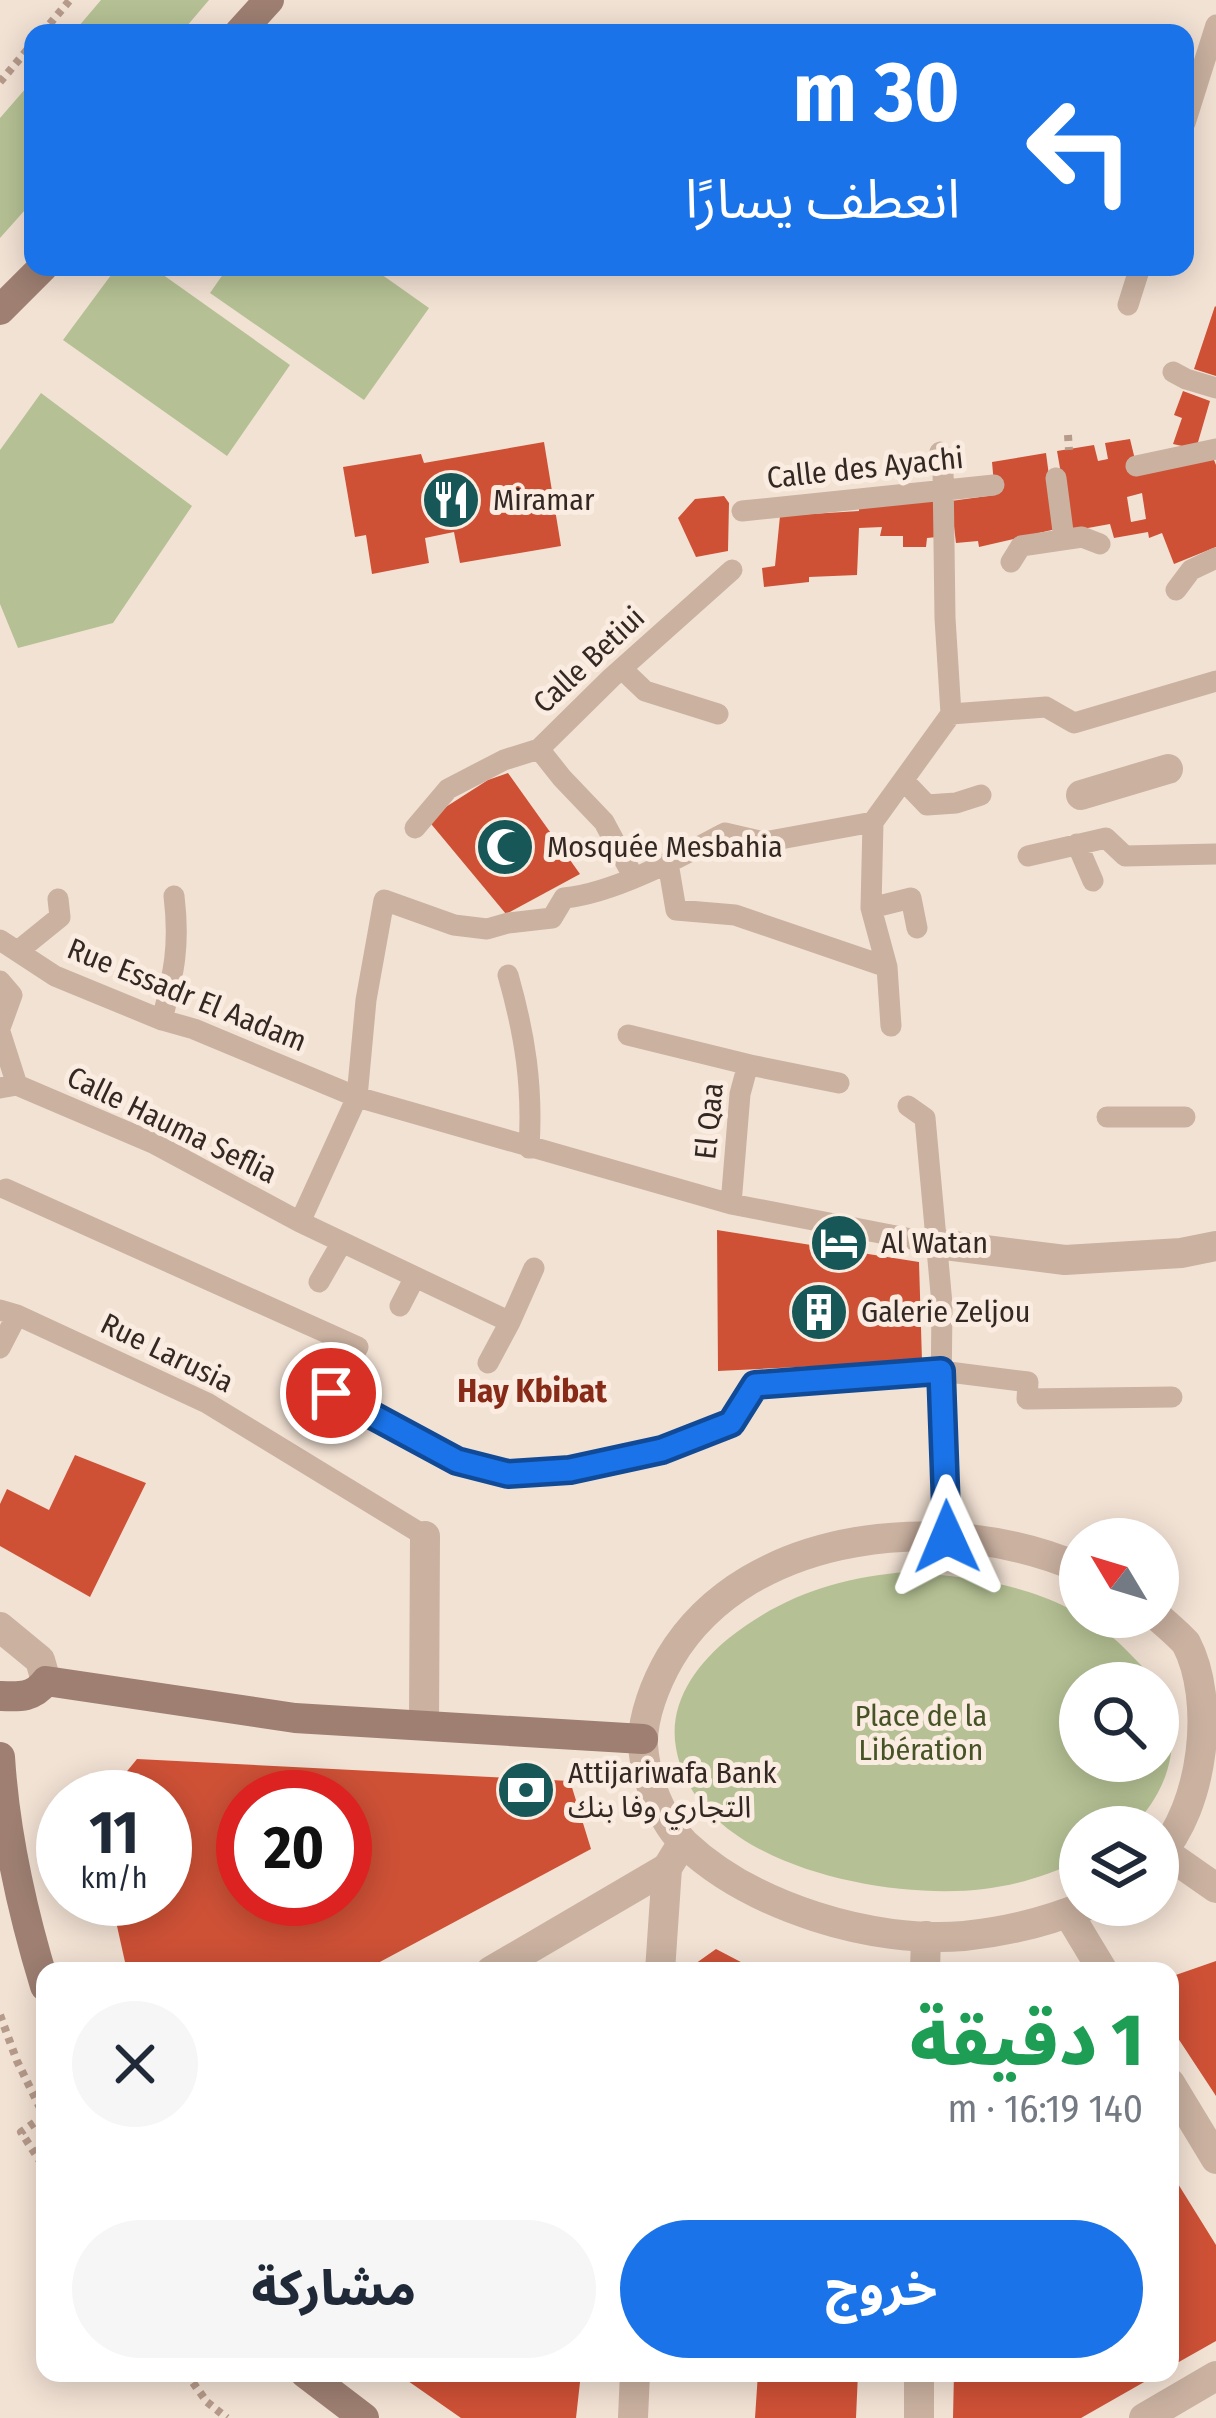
<!DOCTYPE html>
<html lang="ar">
<meta charset="utf-8">
<style>
body{margin:0;font-family:"Fira Sans Condensed","Noto Sans Arabic",sans-serif;background:#f6f6f7;color:#1f2937;direction:rtl;height:100vh;display:flex;flex-direction:column;font-size:45px;white-space:nowrap}
*{box-sizing:border-box;margin:0}
p{font-size:39px;color:#747a83}
.icon{flex:none;width:66px;height:66px;fill:none;stroke:currentColor;stroke-width:2;stroke-linecap:round;stroke-linejoin:round}
.map{position:relative;flex:1;overflow:hidden;direction:ltr}
.drawer{position:absolute;left:36px;top:1962px;width:1143px;height:420px;display:flex;flex-direction:column;background:#fff;border-radius:24px;box-shadow:0 6px 30px #0003;direction:rtl}
.drawer>*{flex:none}
.hud{position:absolute;left:24px;top:24px;width:1170px;height:252px;border-radius:24px;box-shadow:0 6px 30px #0003;direction:rtl;background:#1a73e8;color:#fff;overflow:hidden}
.needle{width:78px;rotate:308deg}
.buttons{position:absolute;left:1059px;top:1518px;display:grid;gap:24px}
.buttons a{display:grid;place-items:center;width:120px;height:120px;border-radius:50%;background:#fff;box-shadow:0 6px 30px #0003;font-size:60px}
.speed{position:absolute;left:36px;top:1770px;display:flex;gap:24px;font-size:60px;font-weight:700;text-align:center}
.speed>*{display:grid;place-content:center;width:156px;height:156px;border-radius:50%;background:#fff;box-shadow:0 6px 30px #0003;line-height:1}
.speed small{font-size:30px;font-weight:400}
.speed .limit{border:18px solid #d22;background:#fff;color:#111}
.pin{position:absolute;display:grid;place-items:center;width:102px;height:102px;color:#fff;margin:-51px;border:6px solid #fff;border-radius:50%;box-shadow:0 3px 12px #0007}
.me{position:absolute;width:132px;margin:-66px;rotate:359deg;stroke-linejoin:round;filter:drop-shadow(0 0 9px #0008)}
.turn{display:flex;align-items:center;gap:42px;height:252px;padding:0 36px;font-size:54px}
.turn .icon{width:156px;height:156px;stroke-width:2.5}
.turn b{display:block;font-size:84px;line-height:102px}
.round{display:grid;place-items:center;flex:none;width:126px;height:126px;border-radius:63px;background:#f6f6f7}
.summary{display:flex;align-items:center;justify-content:space-between;height:204px;padding:0 36px}
h1{font-size:72px;font-weight:800;line-height:90px;color:#1e9e55}
.cta{display:flex;gap:24px;margin-top:auto;padding:24px 36px}
.cta a{flex:1;height:138px;border-radius:72px;background:#1a73e8;color:#fff;font-size:48px;font-weight:800;line-height:138px;text-align:center}
.cta a+a{background:#f6f6f7;color:#1f2937}
.map>svg:first-child{display:block}
.green{fill:#b5c194}
.building{fill:#ce5136;fill-rule:evenodd}
.lines{fill:none;stroke-linecap:round;stroke-linejoin:round}
.path{stroke:#b69a8a;stroke-width:8;stroke-dasharray:6 6;stroke-linecap:butt}
.service{stroke:#cab1a0;stroke-width:21}
.pedestrian{stroke:#cab1a0;stroke-width:30}
.minor{stroke:#cab1a0;stroke-width:30}
.tertiary{stroke:#cab1a0;stroke-width:30}
.secondary{stroke:#9e7f72;stroke-width:30}
.route-casing{stroke:#114b97;stroke-width:30}
.route{stroke:#1a73e8;stroke-width:21}
.labels{text-anchor:middle;stroke-width:10;stroke-linejoin:round;paint-order:stroke}
.street-label{font-size:30px;fill:#332824;stroke:#faece0}
.poi-label{font-size:30px;fill:#332824;stroke:#faece0;text-anchor:start}
.park-label{font-size:30px;fill:#465326;stroke:#faece0}
.neighbourhood-label{font-size:33px;font-weight:bold;fill:#872b18;stroke:#faece0}
</style>
<div class="map">
<svg width="1216" height="2418" viewBox="0 0 1216 2418">
<rect width="100%" height="100%" fill="#f2e2d4"/>
<path class="green" d="M101,0H209L181,33H73Z
M33,80V201L0,238V118Z
M117,267H152L290,365L227,456L63,340Z
M228,267H371L429,308L364,400L210,293Z
M41,393L192,506L113,623L18,648L0,604V450Z
M907,1572C985,1578 1057,1588 1118,1642C1130,1653 1140,1665 1152,1676L1156,1683H1080V1761H1158V1687C1186,1733 1170,1792 1131,1827H1080V1860C1049,1875 1018,1885 984,1889C885,1901 696,1865 676,1748C668,1703 696,1665 729,1638C782,1596 840,1577 907,1572Z"/>
<path class="building" d="M1215,306L1216,307V376L1194,369Z
M1183,391L1210,401L1196,449L1173,444L1182,418L1174,415Z
M1130,439L1138,472L1212,455L1216,465V547L1174,564L1162,533L1149,538L1148,532L1114,538L1110,524L1071,531L1057,451L1094,445L1098,461L1108,459L1105,443ZM1142,493L1146,519L1131,522L1127,497Z
M544,442L561,546L460,563L454,532L425,538L429,563L372,574L366,535L355,537L343,467L421,454L424,463Z
M1046,453L1056,529L979,547L978,541L956,543L951,501L995,495L992,462Z
M935,495L937,537L927,538L926,547H903V536H880L882,527L859,528L857,575L809,577V582L764,587L762,568L775,566L780,516L859,511V504Z
M724,496L729,503L728,551L696,557L678,518L695,499Z
M508,773L580,874L506,914L427,819L488,780Z
M717,1230L919,1262L922,1361L718,1371Z
M75,1455L146,1483L90,1597L0,1546V1504L7,1489L49,1510Z
M137,1759L570,1781L591,1849L363,1971H127L111,1899H165V1797H106ZM243,1797H345V1899H243Z
M716,1949L758,1971H685Z
M1216,1961V2096L1170,2026V1977Z
M1170,2171L1216,2245V2341L1170,2367Z
M414,2373H581L576,2418H461L408,2381Z
M758,2373H858L856,2418H755Z
M954,2373H1160L1081,2418H953Z"/>
<g class="lines">
<path class="path" d="M42,33L70,0
M0,82L33,43
M1068,435L1069,450
M0,2015L17,2061L44,2116
M44,2116L21,2132L45,2169
M186,2373L207,2402L227,2418"/>
<path class="service" d="M1185,123L1216,25
M1128,305L1140,267
M1173,372L1186,379L1216,388
M1136,466L1216,449
M1056,478L1064,539
M742,511L994,485
M1011,562L1021,546L1082,537L1100,544
M1176,590L1191,570L1216,558
M622,669L645,691L718,714
M951,714L1046,707L1074,723L1216,681
M539,749L562,778L604,822L633,876
M904,781L927,805L956,803L981,795
M415,828L448,789L504,760L539,749L611,678L732,570
M1077,844L1093,881
M1028,856L1106,838L1125,856L1216,854
M668,863L676,910L735,915L887,967
M871,908L911,898L917,928
M0,940L55,976L162,1020L194,1029L357,1097L731,1204L937,1244
M18,951L60,917L58,899
M508,975C525,1035 533,1086 529,1148
M0,981L12,995L0,1028
M162,1020C174,972 180,945 174,896
M891,1026L887,967L871,908L873,822L951,714L945,618L943,470L940,452
M0,1032L17,1085L0,1088
M628,1035L750,1065
M17,1085L153,1143L300,1222L510,1322L534,1268
M908,1106L925,1118L942,1304L941,1400L947,1537
M1107,1117H1185
M6,1189L358,1347L331,1393L457,1461L508,1474L570,1470L662,1450L731,1423L755,1386L941,1371L1028,1382L1027,1399L1172,1397
M731,1204L740,1094L747,1068L750,1065L839,1083
M300,1222L357,1097L366,1000L384,900L454,925L487,929L508,923L552,918L564,898C615,893 680,857 725,833L764,842L873,822
M319,1282L342,1242
M400,1306L415,1277
M0,1310L17,1315L207,1403L425,1536
M0,1348L17,1315
M488,1363L510,1322"/>
<path class="pedestrian" d="M1081,795L1168,769
M1163,1851L1216,1888
M491,1971L667,1868
M925,1971L926,1936"/>
<path class="minor" d="M937,1244L1065,1260L1181,1253L1216,1246
M0,1627L40,1660L46,1681
M424,1724L425,1536
M919,2418V2373
M1144,2418L1216,2376"/>
<path class="tertiary" d="M1080,1568C950,1511 749,1526 670,1658C656,1682 642,1717 643,1745C645,1777 661,1821 685,1844C752,1907 873,1944 964,1936C1005,1932 1049,1921 1088,1905
M1158,1617C1167,1625 1178,1634 1186,1643C1216,1700 1204,1807 1158,1856
M1068,1913L1103,1971
M660,1971L667,1868L683,1842
M1170,2083L1216,2159
M633,2418L635,2373"/>
<path class="secondary" d="M239,33L269,0
M0,310L43,267
M0,1696C20,1697 33,1698 46,1681L295,1718L643,1739
M0,1757C5,1836 22,1911 45,1986
M305,2373L364,2418"/>
</g>
<g class="lines">
<g class="route-casing">
<path id="route" d="M331,1393L457,1461L508,1474L570,1470L662,1450L731,1423L755,1385L941,1371L947,1537"/>
</g>
<use href="#route" class="route"/>
</g>
<defs>
<g id="restaurant-disc" transform="scale(3)"><circle r="9.5" fill="#175757" stroke="#faece0"/><path d="M-5-6h1v4h1v-4h1v4h1v-4h1v5L-1.5 .5V6h-2V.5L-5-1ZM5-6V6H3V1.5H1.5Q1.5-4 5-6Z" fill="#fff"/></g>
<g id="mosque-disc" transform="scale(3)"><circle r="9.5" fill="#175757" stroke="#faece0"/><path d="M3.5-4.9A6 6 0 1 0 3.5 4.9A5 5 0 1 1 3.5-4.9Z" fill="#fff"/></g>
<g id="hotel-disc" transform="scale(3)"><circle r="9.5" fill="#175757" stroke="#faece0"/><path d="M-6-4.5h1.5V1H6V5H4.5V3h-9V5H-6ZM-4 0a1.8 1.8 0 1 1 3.6 0ZM.5 0V-2.5h3Q6-2.5 6 0Z" fill="#fff"/></g>
<g id="building-disc" transform="scale(3)"><circle r="9.5" fill="#175757" stroke="#faece0"/><path d="M-4-6H4V6H1V3H-1V6H-4ZM-2.5-4.3h1.7v1.8h-1.7ZM.8-4.3h1.7v1.8H.8ZM-2.5-1h1.7V.8h-1.7ZM.8-1h1.7V.8H.8Z" fill="#fff"/></g>
<g id="bank-disc" transform="scale(3)"><circle r="9.5" fill="#175757" stroke="#faece0"/><path d="M-6-4H6V4H-6ZM0-2.3a2.3 2.3 0 1 0 0 4.6a2.3 2.3 0 1 0 0-4.6Z" fill="#fff"/></g>
</defs>
<g fill-rule="evenodd">
<use href="#restaurant-disc" x="451" y="500"/>
<use href="#mosque-disc" x="505" y="847"/>
<use href="#hotel-disc" x="839" y="1243"/>
<use href="#building-disc" x="819" y="1312"/>
<use href="#bank-disc" x="526" y="1790"/>
</g>
<g class="labels">
<g class="street-label">
<text transform="translate(865 468) rotate(-6)" y="10">Calle des Ayachi</text>
<text transform="translate(589 660) rotate(-43)" y="10">Calle Betiui</text>
<text transform="translate(187 995) rotate(22)" y="10">Rue Essadr El Aadam</text>
<text transform="translate(709 1121) rotate(-84)" y="10">El Qaa</text>
<text transform="translate(172 1125) rotate(26)" y="10">Calle Hauma Seflia</text>
<text transform="translate(167 1353) rotate(26)" y="10">Rue Larusia</text>
</g>
<g class="poi-label">
<text x="493" y="510">Miramar</text>
<text x="547" y="857">Mosquée Mesbahia</text>
<text x="881" y="1253">Al Watan</text>
<text x="861" y="1322">Galerie Zeljou</text>
<text x="568" y="1783">Attijariwafa Bank<tspan x="568" dy="34">التجاري وفا بنك</tspan></text>
</g>
<g class="park-label">
<text x="921" y="1726">Place de la<tspan x="921" dy="34">Libération</tspan></text>
</g>
<g class="neighbourhood-label">
<text x="532" y="1402">Hay Kbibat</text>
</g>
</g>
</svg>
<div class="buttons">
<a><svg class="needle" viewBox="-14 -14 28 28"><path d="M0-13l5 13h-10z" fill="#e53935"/><path d="M0 13l5-13h-10z" fill="#747a83"/></svg></a>
<a><svg class="icon" aria-label="search" viewBox="0 0 24 24"><circle cx="10" cy="10" r="6"/><path d="M15 15l6 6"/></svg></a>
<a><svg class="icon" aria-label="layers" viewBox="0 0 24 24"><path d="M12 4l9 5-9 5-9-5zM3 14l9 5 9-5"/></svg></a>
</div>
<div class="speed"><div>11<small>km/h</small></div><div class="limit">20</div></div>
<div class="pin" style="left:331px;top:1393px;background:#d93025"><svg class="icon" aria-label="arrive" viewBox="0 0 24 24"><path d="M6 21V4h12l-3 4 3 4H6"/></svg></div>
<svg class="me" style="left:947px;top:1537px" viewBox="-20 -20 40 40"><path d="M0-17L14 15 0 8-14 15z" fill="#1a73e8" stroke="#fff" stroke-width="4"/></svg>
<div class="hud">
<div class="turn"><svg class="icon" aria-label="left" viewBox="0 0 24 24"><path d="M17 20v-9H6M10 6l-5 5 5 5"/></svg><div><b>30 m</b>انعطف يسارًا</div></div>
</div>
<section class="drawer">
<div class="summary"><div><h1>1 دقيقة</h1><p>140 m · 16:19</p></div><a class="round"><svg class="icon" aria-label="close" viewBox="0 0 24 24"><path d="M6 6l12 12M18 6L6 18"/></svg></a></div>
<div class="cta"><a>خروج</a><a>مشاركة</a></div>
</section>
</div>
